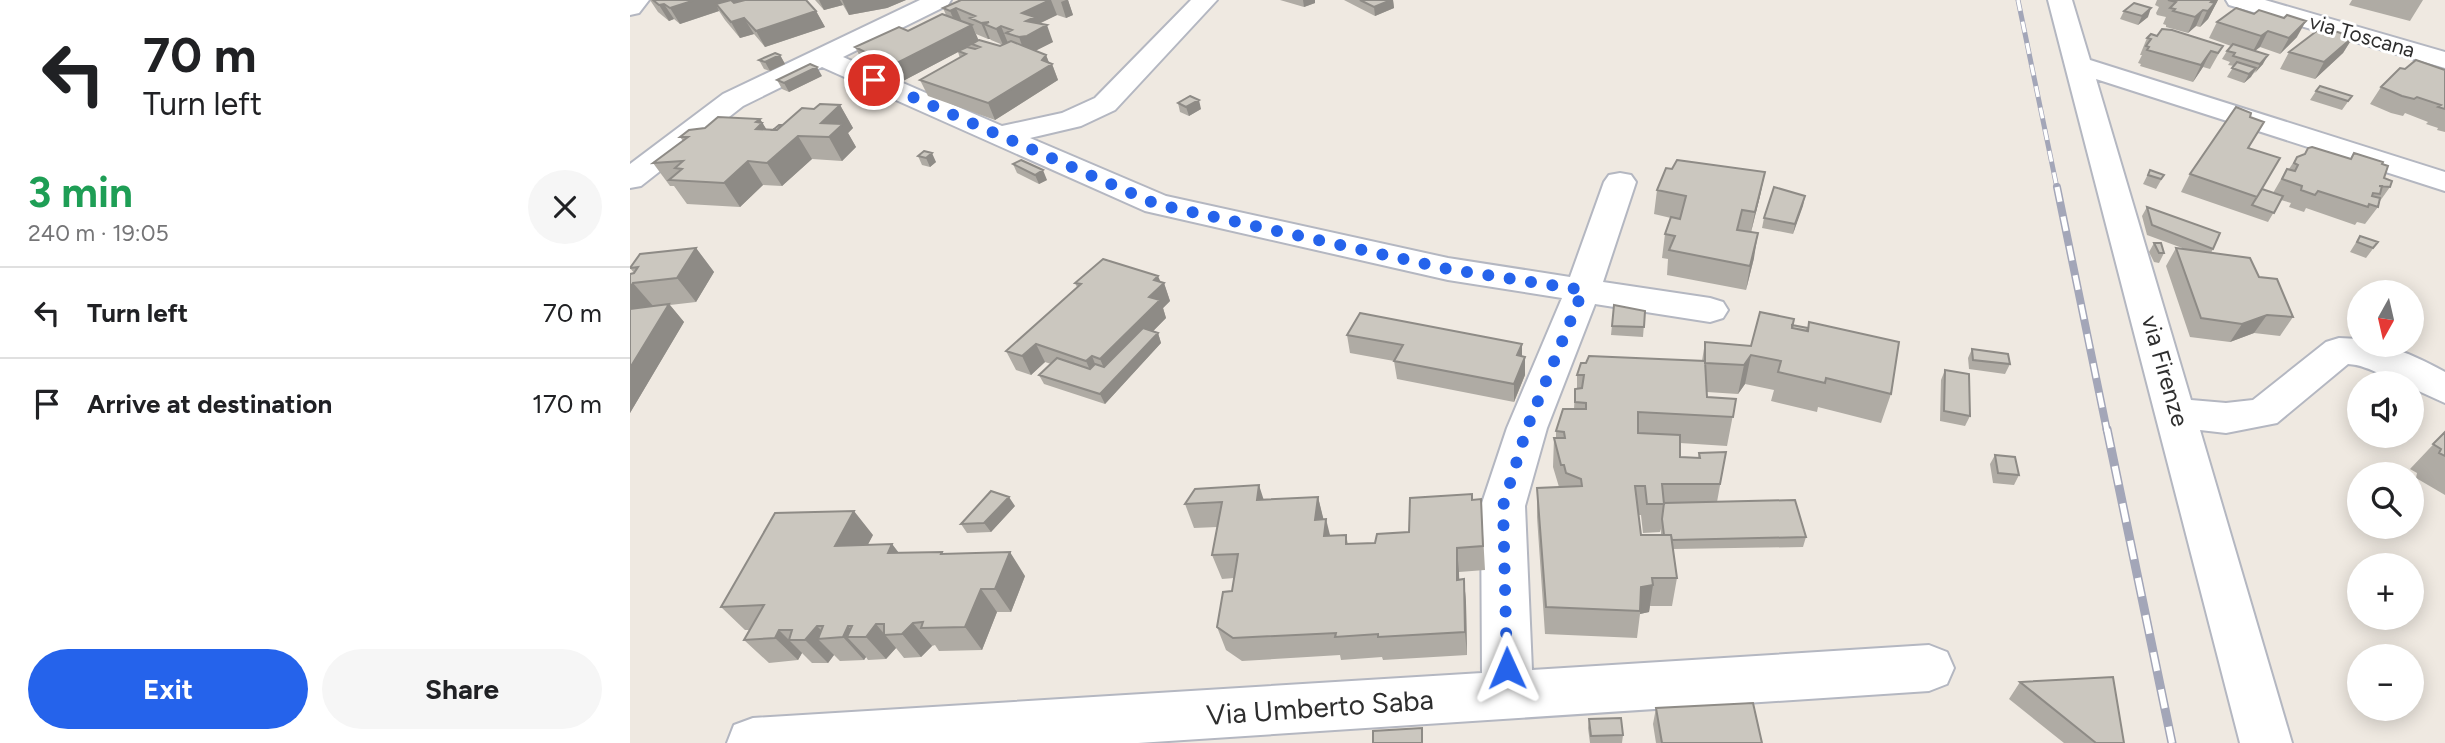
<!DOCTYPE html>
<meta charset="utf-8">
<style>
body{margin:0;font-family:Figtree,sans-serif;background:#f6f6f6;color:#202124;height:100vh;display:flex;flex-direction:column;font-size:26px;white-space:nowrap}
*{box-sizing:border-box;margin:0}
p{font-size:23px;color:#757577}
.icon{flex:none;width:38px;height:38px;fill:none;stroke:currentColor;stroke-width:2;stroke-linecap:round;stroke-linejoin:round}
.map{position:relative;flex:1;overflow:hidden}
.sheet{display:flex;flex-direction:column;background:#fff;width:630px}
.sheet>*{flex:none}
.hud{background:#fff;color:#202124;overflow:hidden}
.needle{width:46px;rotate:188deg}
.controls{position:absolute;left:1717px;top:280px;display:grid;gap:14px}
.controls a{display:grid;place-items:center;width:77px;height:77px;border-radius:50%;background:#fff;box-shadow:0 4px 18px #0003;font-size:35px}
.pin{position:absolute;display:grid;place-items:center;width:60px;height:60px;color:#fff;margin:-30px;border:4px solid #fff;border-radius:50%;box-shadow:0 2px 7px #0007}
.me{position:absolute;width:77px;margin:-38px;rotate:359deg;stroke-linejoin:round;filter:drop-shadow(0 0 5px #0008)}
.turn{display:flex;align-items:center;gap:24px;height:147px;padding:0 28px;font-size:32px}
.turn .icon{width:91px;height:91px;stroke-width:2.5}
.turn b{display:block;font-size:49px;line-height:60px}
.round{display:grid;place-items:center;flex:none;width:74px;height:74px;border-radius:37px;background:#f6f6f6}
.head{display:flex;align-items:center;justify-content:space-between;height:119px;padding:0 28px}
h1{font-size:42px;font-weight:700;line-height:52px;color:#1e9e55}
.cta{display:flex;gap:14px;margin-top:auto;padding:14px 28px}
.cta a{flex:1;height:80px;border-radius:42px;background:#2563eb;color:#fff;font-size:28px;font-weight:700;line-height:80px;text-align:center}
.cta a+a{background:#f6f6f6;color:#202124}
ul{padding:0;list-style:none}
li{display:flex;align-items:center;gap:21px;height:91px;padding:0 28px;border-top:2px solid #e0e0e0}
li div{flex:1}
li b{display:block;font-size:26px}
li em{font-style:normal}
main{display:flex;flex:1;min-height:0}
.map>svg:first-child{display:block}
.lines{fill:none;stroke-linecap:round;stroke-linejoin:round}
.minor-casing{stroke:#b4b7c1;stroke-width:4}
.minor{fill:#fff;fill-rule:evenodd}
.rail-far2-casing{stroke:#a3a6b8;stroke-width:5}
.rail-far1-casing{stroke:#a3a6b8;stroke-width:8}
.rail-casing{stroke:#a3a6b8;stroke-width:9}
.rail-far2{stroke:#fff;stroke-width:3.5;stroke-dasharray:11;stroke-linecap:butt}
.rail-far1{stroke:#fff;stroke-width:5;stroke-dasharray:15;stroke-linecap:butt}
.rail{stroke:#fff;stroke-width:6;stroke-dasharray:19;stroke-linecap:butt}
.wall{fill:#afaba4;fill-rule:evenodd}
.shaded-wall{fill:#8e8b86}
.building{fill:#cbc7bf;stroke:#8e8b86;stroke-width:2}
.route{stroke:#2563eb;stroke-width:12;stroke-dasharray:0 21.6}
.labels{text-anchor:middle;stroke-width:6;stroke-linejoin:round;paint-order:stroke}
.far-street-label{font-size:21px;fill:#2e2e2e;stroke:#fff}
.street-label{font-size:24px;fill:#2e2e2e;stroke:#fff}
.near-street-label{font-size:28px;fill:#2e2e2e;stroke:#fff}
</style>
<main>
<section class="sheet">
<div class="hud">
<div class="turn"><svg class="icon" aria-label="left" viewBox="0 0 24 24"><path d="M17 20v-9H6M10 6l-5 5 5 5"/></svg><div><b>70 m</b>Turn left</div></div>
</div>
<div class="head"><div><h1>3 min</h1><p>240 m · 19:05</p></div><a class="round"><svg class="icon" aria-label="close" viewBox="0 0 24 24"><path d="M6 6l12 12M18 6L6 18"/></svg></a></div>
<ul>
<li><svg class="icon" aria-label="left" viewBox="0 0 24 24"><path d="M17 20v-9H6M10 6l-5 5 5 5"/></svg><div><b>Turn left</b></div><em>70 m</em></li>
<li><svg class="icon" aria-label="arrive" viewBox="0 0 24 24"><path d="M6 21V4h12l-3 4 3 4H6"/></svg><div><b>Arrive at destination</b></div><em>170 m</em></li>
</ul>
<div class="cta"><a>Exit</a><a>Share</a></div>
</section>
<div class="map">
<svg width="1815" height="743" viewBox="0 0 1815 743">
<rect width="100%" height="100%" fill="#efe9e1"/>
<g class="lines">
<g class="minor-casing">
<path id="minor" d="M0,0H19L9,13L0,15Z
M290,0H321L318,5L213,57L372,126L432,113L465,98L561,0H587L485,110L451,126L400,138L536,196L818,258L940,277L974,182L979,175L990,173L1001,175L1006,182L973,282L1080,298L1093,302L1098,310L1093,318L1080,322L965,304L917,428L895,506L902,670L1299,645L1317,652L1324,668L1317,684L1299,691L508,743H97L104,725L123,718L852,673L851,506L877,428L932,298L818,280L515,211L192,67L113,106L11,186L0,188V164L93,94Z
M1418,0H1442L1460,60L1815,172V191L1466,79L1561,400L1596,403L1623,400L1696,342L1709,338L1729,339V345C1764,345 1785,356 1815,372V403L1782,388V383C1760,383 1741,365 1718,364L1647,423L1596,433L1570,430L1662,743H1610Z
M1596,0H1635L1815,52V68L1599,5Z"/>
</g>
<use href="#minor" class="minor"/>
<g class="rail-far2-casing">
<path id="rail-far2" d="M1388,0L1427,188"/>
</g>
<g class="rail-far1-casing">
<path id="rail-far1" d="M1427,187L1477,431"/>
</g>
<g class="rail-casing">
<path id="rail" d="M1477,429L1542,743"/>
</g>
<use href="#rail-far2" class="rail-far2"/>
<use href="#rail-far1" class="rail-far1"/>
<use href="#rail" class="rail"/>
</g>
<path class="wall" d="M20,0H176L186,11L195,27L135,47L124,34L110,38L95,20L89,11L50,24L44,19L39,21L28,12Z
M185,0H276L257,8L219,15L213,5L194,10Z
M331,0H438L443,15L436,18L427,15L409,24L423,42L405,51L416,55L419,63L422,64L428,80L365,120L298,96L290,80L330,58L328,52L273,81L267,82L242,71L240,67L234,64L225,47L278,31L316,15L313,8ZM343,28L346,34L358,39H360L361,40L373,45L370,46L348,41Z
M650,0H685V3L674,7Z
M714,0H763L764,8L745,16Z
M1527,0H1588L1578,19L1570,27L1566,26L1558,33L1536,27V25L1533,24L1536,17L1527,15L1526,13L1529,7L1525,5Z
M1722,0H1793L1780,21L1719,5Z
M1606,8L1667,37L1650,54L1630,47L1625,51L1633,64L1614,83L1597,77L1604,66L1598,65L1600,62L1592,59L1597,51L1601,46L1579,38L1587,22Z
M1494,11L1518,17L1508,25L1490,19Z
M1527,36L1593,46L1580,69L1573,67L1563,82L1510,66L1511,64L1508,63L1512,55H1510L1517,38Z
M1723,37L1713,53L1685,79L1650,69L1659,52Z
M150,55L155,64L140,71L134,69L129,60Z
M1775,69L1815,70V132L1807,130L1808,128L1796,124L1798,122L1775,113L1773,116L1761,113L1740,104L1751,87Z
M192,76L159,92L152,89L147,80Z
M1686,91L1722,96L1712,110L1680,100Z
M548,103L571,109L559,116L550,112Z
M210,105L223,128L218,133L226,147L212,161L182,159L152,186L133,185L110,207L57,204L44,186H40L23,163L53,141L50,137L130,119L136,129L143,130L184,109Z
M1620,117L1618,148L1650,158L1625,201L1643,193L1657,169H1659L1667,157L1674,155L1678,148L1720,159L1724,153L1752,164L1754,178L1760,187L1750,201L1748,207L1735,224L1727,222L1725,225L1676,208L1674,212L1659,207L1661,203L1651,200L1638,222L1551,192L1560,174Z
M294,151L306,162L300,167L292,165L288,156Z
M383,164L417,180L409,184L387,173Z
M1042,169L1135,172L1130,196L1121,232L1124,258L1116,290L1037,275L1038,259L1032,258L1035,234L1041,218L1024,214L1027,190Z
M1520,170L1534,175L1526,189L1513,184Z
M1175,196L1163,234L1132,228L1134,218Z
M1517,207L1583,249L1581,253L1629,277L1663,317L1650,336L1624,333L1600,342L1560,337L1536,266L1546,248L1555,249L1517,235L1512,216Z
M1730,236L1748,242L1736,258L1720,252Z
M1524,243L1534,253L1529,263L1524,262L1519,252Z
M66,248L84,272L66,302L40,305L54,322L0,413V274L4,273L0,268Z
M531,282L534,283L540,301L533,308L536,318L523,331L528,333L531,343L475,404L414,384L409,375L421,364L415,362L401,375L386,370L376,351L447,287L445,283Z
M984,305L1015,311L1013,337L981,335Z
M1162,325L1261,394L1251,423L1188,407L1187,412L1141,401L1144,390L1115,384L1108,394L1077,392V397L1106,399L1097,446L1050,443V457L1068,458L1069,453L1096,452L1087,502L1176,537L1173,547L1043,549L1047,578L1042,606H1020L1019,612L1010,614L1007,638L915,634L907,517V488L929,487L923,467L924,438H926V431L944,409L945,389H947V375L1072,361L1075,342L1121,346ZM1008,515H1011L1013,533L1030,532L1031,529V535H1011Z
M717,335L892,356L895,375L884,402L767,379L764,361L720,353Z
M1342,349L1380,364L1375,374L1339,369L1338,358Z
M1315,370L1340,416L1335,426L1310,421L1311,380Z
M1815,432V495L1786,478L1787,473L1780,469Z
M1365,455L1389,475L1384,485L1363,483L1360,464Z
M688,497L693,519L700,536L716,535L718,544L745,543L779,532L842,500L851,499L855,570L829,572V580L834,579L836,603L837,655L753,660L752,657L711,660L710,655L612,661L596,650L587,627L602,591L604,578L592,579L582,555L587,527L564,528L555,504Z
M385,506L361,532L337,533L331,524Z
M243,535L238,544H262L269,553L314,554L395,576L381,612H367L352,650L309,651L305,645L302,646L291,657L274,658L266,648L256,659L238,660L236,657L234,660L210,661L204,655L198,663H182L172,653L168,660L139,663L114,640L120,630H115L91,607Z
M1390,682L1494,743H1434L1379,699Z
M1026,708L1132,743H1026L1023,724Z
M959,719L993,735L992,743H960L958,728Z"/>
<path class="shaded-wall" d="M65,0H122L91,10L86,4L89,11L50,24L40,8Z
M189,0H210L213,5L194,10Z
M212,0H276L257,8L219,15Z
M420,0H421L427,15L408,24L417,25L423,42L403,52L395,54L389,37L392,13Z
M436,0H438L443,15L436,18L431,2Z
M673,0H685V3L674,7Z
M761,0H763L764,8L745,16L744,7Z
M1584,0H1588L1578,19L1570,27L1581,2Z
M34,4L44,19L39,21L29,5Z
M326,8L333,24L327,27L320,11Z
M1521,8L1518,17L1508,25L1512,16Z
M1573,10L1566,26L1558,33L1565,17Z
M186,11L195,27L135,47L126,31Z
M114,18L124,34L110,38L101,22Z
M1676,21L1667,37L1650,54L1659,38Z
M359,22L354,24L360,39H358L351,23Z
M342,25L349,41L273,81L267,82L259,65Z
M371,26L378,43L373,45L366,29Z
M1638,31L1630,47L1622,53L1631,36Z
M1723,37L1713,53L1685,79L1694,62Z
M1581,51L1573,67L1563,82L1571,65Z
M150,55L155,64L140,71L135,62Z
M416,55L420,65L422,64L428,80L365,120L358,103L412,60Z
M1638,55L1633,64L1625,73L1630,64Z
M187,67L192,76L159,92L154,83Z
M1626,68L1621,77L1614,83L1619,74Z
M569,100L571,109L559,116L556,107Z
M210,105L223,128L218,133L226,147L212,161L191,123Z
M130,119L145,143L126,129V122Z
M168,136L182,159L152,186L137,163Z
M302,153L306,162L300,167L296,158Z
M118,161L133,185L110,207L94,183Z
M413,170L417,180L409,184L405,175Z
M1135,172L1130,196L1120,236L1125,212Z
M1175,196L1173,206L1163,234L1165,224Z
M1128,233L1124,258L1116,290L1120,266Z
M66,248L84,272L66,302L47,278Z
M528,276L532,285L534,283L540,301L533,308L536,318L478,377L470,359L519,297L524,280Z
M3,283L24,307L0,328V284Z
M39,304L54,322L0,413V368Z
M1637,315L1624,333L1600,342L1612,324Z
M528,333L531,343L475,404L470,394Z
M406,344L415,362L401,375L392,356Z
M892,344V362L887,355Z
M1121,355L1115,384L1108,394L1114,365Z
M462,356L469,374L464,379L456,361Z
M895,357V375L884,402V384Z
M629,485L637,510L627,500Z
M379,497L385,506L361,532L354,523Z
M688,497L694,521L685,520Z
M224,511L243,535L225,569L205,546Z
M696,519L702,543L694,536Z
M262,544L280,568L258,553Z
M827,548L829,572L830,603L827,580Z
M380,552L395,576L381,612L365,589Z
M834,579L836,603L837,655L835,632Z
M1023,585L1019,612L1010,614L1011,587Z
M351,589L367,612L352,650L335,627Z
M283,623L302,646L291,657L272,634Z
M246,624L266,648L256,659L236,637Z
M187,626L199,638L188,639L204,655L198,663L175,640Z
M218,626L228,637H217L236,657L234,660L213,637Z
M149,630L172,653L168,660L145,638Z"/>
<path class="building" d="M23,0H65L40,8L34,4L29,5Z
M101,0L104,3L115,0H176L186,11L126,31L114,18L101,22L86,4Z
M331,0H420L392,13L405,17L396,21L417,25L397,36L389,37L376,33L382,30L371,26L366,29L354,24L359,22L351,23L340,18L345,16L326,8L320,11L313,8Z
M730,0H761L744,7Z
M1538,0H1584L1581,2L1585,3L1578,11L1573,10L1565,17L1543,11L1545,9L1540,8L1546,2Z
M1504,3L1521,8L1512,16L1494,11Z
M1606,8L1624,14L1629,10L1654,18L1657,15L1676,21L1659,38L1638,31L1631,36L1587,22Z
M312,14L342,25L265,64L259,65L234,54L237,53L225,47L269,27L278,31Z
M1692,27L1723,37L1694,62L1659,52Z
M1532,29L1542,30L1593,46L1588,53L1581,51L1571,65L1517,50L1519,47L1516,46L1521,39L1517,38L1521,34L1527,36Z
M349,40L370,46L381,41L416,55L412,60L422,64L358,103L290,80L336,54L328,51L337,47L345,49L350,47L342,44Z
M1603,44L1638,55L1630,64L1603,56L1605,53L1597,51Z
M145,53L150,55L135,62L129,60Z
M1786,60L1815,70V109L1808,107L1811,105L1787,97L1784,99L1772,96L1751,87L1770,68L1775,69Z
M1607,62L1626,68L1619,74L1602,68Z
M180,64L187,67L154,83L147,80Z
M1690,86L1722,96L1718,101L1686,91Z
M560,96L569,100L556,107L548,103Z
M190,104L210,105L191,123L213,124L199,137L168,136L137,163L118,161L94,183L39,180L52,169L45,168L53,161L23,163L58,137H50L59,130L75,128L88,117L130,119L126,122L132,123L126,129L147,130L172,108L184,109Z
M1606,107L1621,113L1620,117L1634,122L1618,148L1650,158L1627,197L1560,174Z
M149,125H152L147,130H143Z
M1682,147L1721,159L1724,153L1753,162L1752,164L1758,166L1754,178L1762,181L1760,187L1749,186H1752L1750,194L1743,193L1742,196L1750,198L1748,207L1739,204L1738,207L1688,191L1685,195L1671,190L1672,186L1652,179L1657,169L1665,171L1668,165L1664,163L1667,157L1675,154L1678,148Z
M294,151L302,153L296,158L288,156Z
M391,160L413,170L405,175L383,164Z
M1047,160L1135,172L1125,212L1112,210L1107,230L1128,233L1120,266L1039,250L1045,236L1035,234L1041,217L1050,219L1056,196L1027,190L1036,168L1042,169Z
M1520,170L1534,175L1531,179L1518,175Z
M1144,187L1175,196L1165,224L1134,218Z
M1632,189L1653,196L1644,213L1622,205Z
M1517,207L1590,233L1583,249L1522,225Z
M1730,236L1748,242L1743,248L1727,242Z
M1524,243H1531L1534,253H1529Z
M66,248L47,278L3,283L0,288V274L4,273L8,267L0,268L10,254Z
M1546,248L1620,258L1629,277L1647,279L1663,317L1637,315L1612,324L1571,318Z
M473,259L528,276L524,280L534,283L519,297L530,300L470,359L462,356L456,361L406,344L392,356L376,351L451,284L445,283Z
M39,304L0,368V309Z
M984,305L1015,311L1014,327L982,326Z
M1130,312L1164,319L1162,328L1178,331L1179,322L1269,342L1261,394L1196,378L1195,383L1148,372L1151,361L1121,355L1114,365L1075,363V342L1121,346Z
M730,313L892,344L887,355L895,357L884,384L764,361L773,345L717,335Z
M1162,325L1178,328L1177,331L1162,328Z
M513,328L528,333L470,394L409,375L427,358L460,369L465,364L474,367Z
M1342,349L1378,354L1380,364L1343,360Z
M959,356L1075,361L1077,397L1106,399L1103,417L1008,412V433L1050,435V457L1070,458L1069,453L1096,452L1090,484H1032L1034,504H1017L1015,486H1005L1011,535H1041L1047,578H1022L1023,585L1011,587L1010,611L916,607L907,488L952,486L951,479L936,473L934,465H931L924,438H935L934,432L926,431L933,409H956V403L945,402V389L952,388L954,375H947L951,363H956Z
M1315,370L1339,374L1340,416L1314,411Z
M1815,432V456L1809,453L1811,449L1803,444Z
M1365,455L1385,457L1389,475L1368,473Z
M629,485L627,500L688,497L685,520L696,519L694,536L716,535V544L745,543L747,534L779,532L780,498L842,494V500L851,499L853,546L827,548V580L834,579L835,632L748,637V634L705,637L706,633L603,638L587,627L593,592L602,591L608,554L582,555L592,502L555,504L565,489Z
M361,491L379,497L354,523L331,524Z
M1165,500L1176,537L1042,540L1041,535H1034L1032,519L1034,503Z
M224,511L205,546L262,544L258,553L312,552L311,554L380,552L365,589H351L335,627L291,628L293,622L283,623L272,634L254,635V624H246L236,637H217L222,626H218L213,637L188,639L193,626H187L175,640H159L162,630H149L145,638L114,640L134,605L91,607L145,513Z
M1483,677L1494,743H1466L1390,682Z
M1123,703L1132,743H1032L1026,708Z
M991,718L993,735L961,736L959,719Z
M792,728V743H743V731Z"/>
<g class="lines">
<path class="route" d="M244,80L526,204L818,269L953,290L897,428L873,506L877,668"/>
</g>
<g class="labels">
<g class="far-street-label">
<text transform="translate(1732 36) rotate(16)" y="7">via Toscana</text>
</g>
<g class="street-label">
<text transform="translate(1535 371) rotate(74)" y="8">via Firenze</text>
</g>
<g class="near-street-label">
<text transform="translate(690 707) rotate(-4)" y="10">Via Umberto Saba</text>
</g>
</g>
</svg>
<div class="controls">
<a><svg class="needle" viewBox="-14 -14 28 28"><path d="M0-13l5 13h-10z" fill="#e53935"/><path d="M0 13l5-13h-10z" fill="#757577"/></svg></a>
<a><svg class="icon" aria-label="sound" viewBox="0 0 24 24"><path d="M4 9h4l5-4v14l-5-4H4zM17 9q2 3 0 6"/></svg></a>
<a><svg class="icon" aria-label="search" viewBox="0 0 24 24"><circle cx="10" cy="10" r="6"/><path d="M15 15l6 6"/></svg></a>
<a>+</a>
<a>−</a>
</div>
<div class="pin" style="left:244px;top:80px;background:#d93025"><svg class="icon" aria-label="arrive" viewBox="0 0 24 24"><path d="M6 21V4h12l-3 4 3 4H6"/></svg></div>
<svg class="me" style="left:877px;top:668px" viewBox="-20 -20 40 40"><path d="M0-17L14 15 0 8-14 15z" fill="#2563eb" stroke="#fff" stroke-width="4"/></svg>
</div>
</main>
